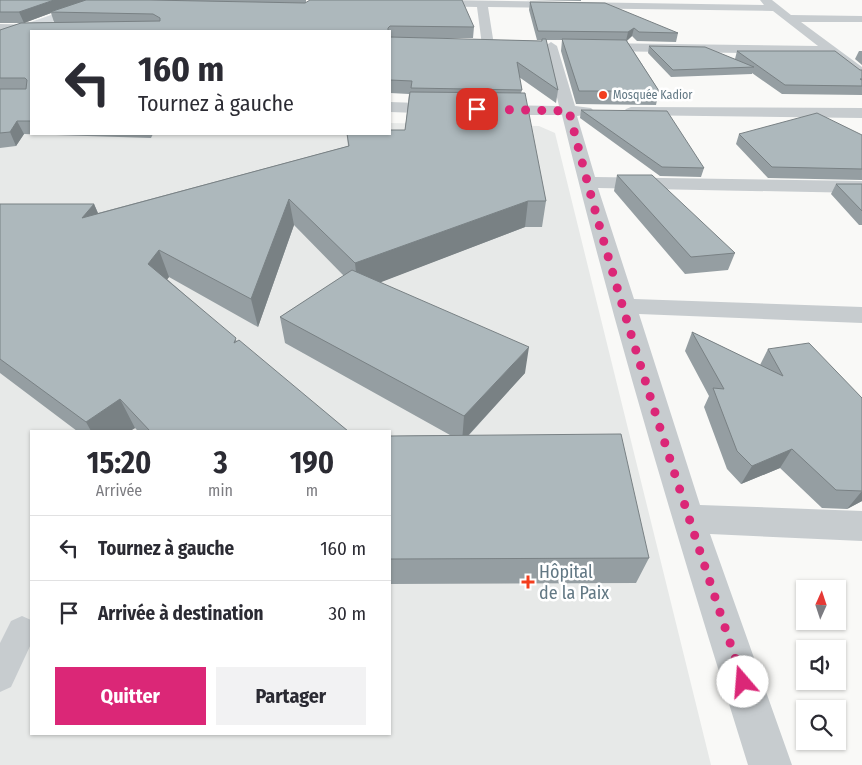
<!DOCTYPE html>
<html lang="fr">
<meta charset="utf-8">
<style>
body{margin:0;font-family:"Fira Sans Condensed",sans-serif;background:#f2f2f3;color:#2b2b33;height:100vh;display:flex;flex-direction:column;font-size:19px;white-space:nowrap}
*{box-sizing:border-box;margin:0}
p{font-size:16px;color:#7c7c81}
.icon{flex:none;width:28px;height:28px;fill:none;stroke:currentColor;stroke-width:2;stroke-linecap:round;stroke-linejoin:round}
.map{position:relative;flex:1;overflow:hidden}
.sheet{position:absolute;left:30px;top:430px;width:361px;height:305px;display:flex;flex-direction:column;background:#fff;border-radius:0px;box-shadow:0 1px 4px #0004}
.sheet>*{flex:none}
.guide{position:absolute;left:30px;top:30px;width:361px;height:105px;border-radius:0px;box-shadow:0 1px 4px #0004;background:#fff;color:#2b2b33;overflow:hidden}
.needle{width:32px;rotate:3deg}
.controls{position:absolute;left:796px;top:580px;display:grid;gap:10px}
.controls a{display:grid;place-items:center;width:50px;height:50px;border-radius:0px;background:#fff;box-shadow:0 1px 4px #0004;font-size:25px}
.pin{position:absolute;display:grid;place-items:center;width:42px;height:42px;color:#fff;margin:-21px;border-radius:10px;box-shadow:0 2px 8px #0006}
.me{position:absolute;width:55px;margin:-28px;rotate:342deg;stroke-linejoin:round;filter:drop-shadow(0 0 4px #0008)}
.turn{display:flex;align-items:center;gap:18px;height:105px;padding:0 25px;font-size:22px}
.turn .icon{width:65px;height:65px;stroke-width:2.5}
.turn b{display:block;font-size:35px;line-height:42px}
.eta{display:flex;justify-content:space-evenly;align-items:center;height:85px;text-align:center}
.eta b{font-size:30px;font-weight:700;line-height:35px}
.button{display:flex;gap:10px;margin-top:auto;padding:10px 25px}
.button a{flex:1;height:58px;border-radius:0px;background:#db2777;color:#fff;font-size:20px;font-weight:700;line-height:58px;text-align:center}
.button a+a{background:#f2f2f3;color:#2b2b33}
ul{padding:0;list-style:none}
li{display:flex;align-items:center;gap:15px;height:65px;padding:0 25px;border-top:1px solid #e1e1e2}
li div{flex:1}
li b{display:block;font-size:19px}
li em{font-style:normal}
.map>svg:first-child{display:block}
.built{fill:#e7e9e8;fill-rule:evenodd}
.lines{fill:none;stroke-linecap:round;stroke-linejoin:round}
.lane{fill:#c7cccf;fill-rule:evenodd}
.street{fill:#c7cccf;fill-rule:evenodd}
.secondary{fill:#d6dbde;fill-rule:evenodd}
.wall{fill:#959ea2;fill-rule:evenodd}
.shaded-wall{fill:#798184}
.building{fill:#adb8bc;stroke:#798184}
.route{stroke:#db2777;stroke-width:9;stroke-dasharray:0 16.2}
.poi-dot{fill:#f33e1e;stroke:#fff;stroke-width:2}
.labels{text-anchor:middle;stroke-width:5;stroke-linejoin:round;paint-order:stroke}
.far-poi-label{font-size:12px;fill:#627884;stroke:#fff;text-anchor:start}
.near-poi-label{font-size:18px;fill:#627884;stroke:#fff;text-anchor:start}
</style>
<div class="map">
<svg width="862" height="765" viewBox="0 0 862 765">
<rect width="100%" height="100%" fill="#f9f9f7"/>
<path class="built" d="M0,117L31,134H390V123L539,126L555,133L711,765H0ZM31,431H390V734H31Z"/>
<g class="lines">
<path class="lane" d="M22,616L31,620V644L11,687L0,692V643L11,621Z"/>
<path class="street" d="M439,0L764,5L760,0H772L791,15L862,16V22H801L862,67V78L857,77L827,54L594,51L588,47L594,43L818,46L773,11L488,7L494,45L488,49L482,45L477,7L427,6L422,3L426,0Z
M0,24L42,25L48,29L46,31L0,32Z
M551,42L557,46L575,106L591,108L594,111L591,114L577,116L595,177L862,181V193L598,188L634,299L862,307V323L639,314L700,505L862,511V541L710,534L792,765H748C681,550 615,334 562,115H491L486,113L483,110L486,107L491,105L559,106L545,46Z
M390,102L446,104L451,106L454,109L451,112L446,114L390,112Z
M631,107L862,108V118L626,115L623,112L626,109Z"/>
<path class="secondary" d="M93,0H108L107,2L0,41V33Z"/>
</g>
<path class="wall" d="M0,0H306V3L474,27L473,38H423L541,41L542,40H537L529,10L530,2L678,33L676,42L637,41L632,36L627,41L659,91L656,105L576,104L561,51L562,40H546L558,90L556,103L519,77L522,90L521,93L546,201L542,227H525L380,282L525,373L469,435L649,558L636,583L390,584V436L450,435L285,343L280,317L344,276L294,225L258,327L169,277L167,279L237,341L348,431H138L135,428L130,431H77L0,373V204H94L98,213L348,146L347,134L405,130L409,94L390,93V31H31V134H153L151,138L24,134L16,146L0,148V30L21,23H0ZM51,13L54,22L24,23Z
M526,0H581V1Z
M649,46L735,59L737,51L862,79V95L782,94L752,73V74L671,77L648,53Z
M859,51H862V65L855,59Z
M581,110L704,168L701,177L660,176L580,118Z
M739,134L862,135V180L768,178L736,144Z
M617,175L735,253L728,270L685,274L614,191Z
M836,184H862V225H859L831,194Z
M692,332L760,365L768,349L862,398V501L847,509L822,508L780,468L741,484L727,469L704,407L709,396L685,351Z"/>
<path class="shaded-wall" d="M54,0H88L50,12L51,13L24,23L19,12Z
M634,28L632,36L626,41L628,32Z
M17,121L24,134L16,146L10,132Z
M289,199L294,225L258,327L251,299Z
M528,201L525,227L358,291L355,263Z
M94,204L105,230L82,218Z
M159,250L169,277L159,291L148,264Z
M529,347L525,373L462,442L464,416Z
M120,399L135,428L130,431H91L86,422Z
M792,449L780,468L741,484L752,466Z
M862,491V501L847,509Z"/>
<path class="building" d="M0,0H54L19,12H0Z
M86,0H150L305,3L310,0H462L474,27L390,26L388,28V31H31V121H17L10,132L0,133V89H26L27,80L25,78H0V30L21,23L160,21V18L153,14L50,12Z
M530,2L605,3L678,33L639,32L634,28L628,32L538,31Z
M390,37L542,41V39H546L558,90L517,62L522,90L411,88L412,81L390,80Z
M562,39L626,40L659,91H579Z
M649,46L705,47L754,67L673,70Z
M737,51H835L860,70H862V79H860L862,80V86L785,85Z
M410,92L525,93L546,201H528L355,263L289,199L251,299L159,250L148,264L236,338L234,343L239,340L348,431H150L120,399L86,422L0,359V204H94L82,218L349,146L347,134H390V130H405Z
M581,110L667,111L704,168L662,167Z
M817,113L862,135V169L772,167L739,134Z
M617,175H652L735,253L691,257Z
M836,184H862V211Z
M352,270L529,347L464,416L280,317Z
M692,332L783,376L768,349L809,343L862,398V491L836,490L792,449L752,466L737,451L713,388L724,389Z
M621,434L649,558L390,559V436Z"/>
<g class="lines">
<path class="route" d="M477,109L569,111C617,304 681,494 743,682"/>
</g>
<g class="poi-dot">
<circle cx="603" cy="95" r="5"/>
<path d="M525.5 574.5h5v5h5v5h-5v5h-5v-5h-5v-5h5z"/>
</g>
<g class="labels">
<g class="far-poi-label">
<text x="613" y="99">Mosquée Kadior</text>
</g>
<g class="near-poi-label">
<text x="539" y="578">Hôpital<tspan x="539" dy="21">de la Paix</tspan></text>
</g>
</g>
</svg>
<div class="controls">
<a><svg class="needle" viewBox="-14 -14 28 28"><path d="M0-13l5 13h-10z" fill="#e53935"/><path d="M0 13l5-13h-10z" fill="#7c7c81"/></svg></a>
<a><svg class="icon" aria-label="sound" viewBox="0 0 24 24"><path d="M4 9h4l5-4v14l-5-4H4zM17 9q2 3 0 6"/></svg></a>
<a><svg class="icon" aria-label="search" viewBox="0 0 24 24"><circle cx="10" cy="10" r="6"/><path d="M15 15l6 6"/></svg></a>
</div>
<div class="pin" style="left:477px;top:109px;background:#d93025"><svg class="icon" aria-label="arrive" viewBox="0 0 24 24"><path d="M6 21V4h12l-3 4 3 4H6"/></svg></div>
<svg class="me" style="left:743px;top:682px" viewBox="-20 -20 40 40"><circle r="19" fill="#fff"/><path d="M0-13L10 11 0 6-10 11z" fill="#db2777"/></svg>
<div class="guide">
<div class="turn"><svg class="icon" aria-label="left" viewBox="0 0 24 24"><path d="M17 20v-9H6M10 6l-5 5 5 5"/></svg><div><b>160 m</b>Tournez à gauche</div></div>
</div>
<section class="sheet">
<div class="eta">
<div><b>15:20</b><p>Arrivée</p></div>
<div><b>3</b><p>min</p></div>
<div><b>190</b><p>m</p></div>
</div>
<ul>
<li><svg class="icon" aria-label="left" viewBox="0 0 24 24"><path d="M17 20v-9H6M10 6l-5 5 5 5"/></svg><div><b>Tournez à gauche</b></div><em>160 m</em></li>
<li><svg class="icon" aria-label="arrive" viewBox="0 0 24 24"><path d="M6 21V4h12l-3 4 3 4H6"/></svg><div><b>Arrivée à destination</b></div><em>30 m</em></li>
</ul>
<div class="button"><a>Quitter</a><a>Partager</a></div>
</section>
</div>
